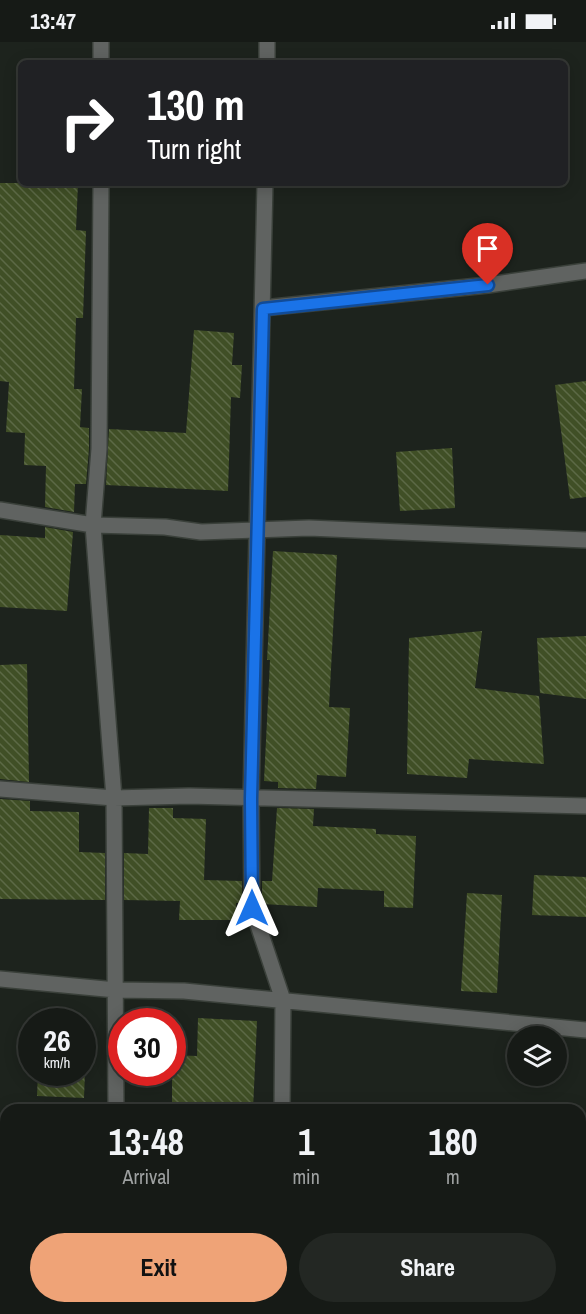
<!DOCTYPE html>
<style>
body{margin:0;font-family:"Archivo Narrow",sans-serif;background:#232723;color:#f1f3f6;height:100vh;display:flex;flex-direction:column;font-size:22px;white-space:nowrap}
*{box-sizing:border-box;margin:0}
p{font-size:20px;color:#9ea1a1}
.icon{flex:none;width:33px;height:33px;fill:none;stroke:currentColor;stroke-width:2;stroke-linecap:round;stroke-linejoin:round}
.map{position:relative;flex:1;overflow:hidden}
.side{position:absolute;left:0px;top:1062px;width:586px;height:210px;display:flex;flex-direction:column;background:#161a16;border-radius:18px 18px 0 0;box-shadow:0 3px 15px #0003,0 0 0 2px #353835}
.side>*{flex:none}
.top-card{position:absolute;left:18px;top:18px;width:550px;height:126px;border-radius:9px;box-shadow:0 3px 15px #0003,0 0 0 2px #353835;background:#202124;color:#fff;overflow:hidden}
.tools{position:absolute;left:507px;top:984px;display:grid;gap:12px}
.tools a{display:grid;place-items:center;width:60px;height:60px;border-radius:50%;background:#161a16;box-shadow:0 3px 15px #0003,0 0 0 2px #353835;font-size:30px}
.speed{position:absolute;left:18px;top:966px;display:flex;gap:12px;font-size:30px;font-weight:700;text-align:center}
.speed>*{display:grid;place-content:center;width:78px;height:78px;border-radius:50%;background:#161a16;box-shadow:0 3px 15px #0003,0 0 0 2px #353835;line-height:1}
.speed small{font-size:15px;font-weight:400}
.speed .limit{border:9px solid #d22;background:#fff;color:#111}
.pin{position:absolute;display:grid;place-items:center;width:51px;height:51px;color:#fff;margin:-62px -26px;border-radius:50% 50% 50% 0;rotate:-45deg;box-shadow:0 0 6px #0007}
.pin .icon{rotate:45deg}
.me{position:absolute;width:66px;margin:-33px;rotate:0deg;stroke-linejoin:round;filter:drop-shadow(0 0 4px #0008)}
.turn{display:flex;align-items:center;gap:21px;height:126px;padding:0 30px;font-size:27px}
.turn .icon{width:78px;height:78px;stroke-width:2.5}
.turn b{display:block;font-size:42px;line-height:51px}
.eta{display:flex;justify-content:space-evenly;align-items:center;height:102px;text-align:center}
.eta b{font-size:36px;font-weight:800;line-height:42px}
.action{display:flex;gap:12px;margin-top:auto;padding:12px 30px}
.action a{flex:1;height:69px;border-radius:36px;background:#efa377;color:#111;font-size:24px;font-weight:800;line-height:69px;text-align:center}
.action a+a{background:#232723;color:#f1f3f6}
.status{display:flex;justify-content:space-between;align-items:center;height:42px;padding:0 30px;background:#161a16;direction:ltr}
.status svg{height:16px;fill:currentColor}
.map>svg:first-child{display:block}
.building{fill:url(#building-back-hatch)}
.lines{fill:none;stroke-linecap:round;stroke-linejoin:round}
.minor-casing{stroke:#3a403a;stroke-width:18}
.minor{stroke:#606361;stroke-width:15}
.route-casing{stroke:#114b97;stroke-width:15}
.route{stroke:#1a73e8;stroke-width:10}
</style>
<div class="status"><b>13:47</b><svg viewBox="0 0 49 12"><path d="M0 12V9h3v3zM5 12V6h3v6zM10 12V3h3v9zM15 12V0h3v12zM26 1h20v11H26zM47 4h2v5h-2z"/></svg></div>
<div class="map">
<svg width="586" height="1272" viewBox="0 0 586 1272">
<defs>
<pattern id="building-back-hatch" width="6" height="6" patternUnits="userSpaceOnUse" patternTransform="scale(1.5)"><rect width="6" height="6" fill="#404f26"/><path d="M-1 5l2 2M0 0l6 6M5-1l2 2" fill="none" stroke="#5c6946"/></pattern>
</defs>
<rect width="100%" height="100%" fill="#1d231d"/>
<path class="building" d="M0,141H78L76,188L86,189L83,276H76L74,347H82L80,385L89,386V407L86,442H75L74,470L45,465L46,424L24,423L25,391L6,390L9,340L0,339Z
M194,288L234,291L232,323H242L240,356L231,355L228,449L106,443L109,387L186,391Z
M586,339V455L570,457L555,343Z
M452,406L455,466L400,469L396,410Z
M45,485L73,490L67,569L0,565V493L45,496Z
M273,509L337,513L329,665L350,666L346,735L317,733L316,747L278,746V740L264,739L270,618H267Z
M482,589L475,646L539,654L544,722L469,717L467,736L407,732L409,596Z
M586,594V657L540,651L537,596Z
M27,622L29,740L0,737V623Z
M0,757L30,759V769L79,770V810L105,811V858L0,857Z
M149,766H173V776L206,777L204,838L242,839V861H236V878H179L180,859L124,858V811L148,812Z
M277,766L314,767L313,784L376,787V792L416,794L413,866L384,865V849L318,846L317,865L262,862V839H272Z
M534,833L586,835V875L532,873Z
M467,851L502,853L497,951L461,949Z
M198,976L257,979L253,1068H172V1013L197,1014Z
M38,1030H85L84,1056L37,1054Z"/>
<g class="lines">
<g class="minor-casing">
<path id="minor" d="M101,21V0
M267,21V0
M101,141L99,407L93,483L114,756L116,1068
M265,141L251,757L252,865L283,958L282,1068
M263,266L488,243L586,229
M0,468L93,483L165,485L201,490L309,486L586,498
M0,747L114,756L189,754L586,764
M0,937L116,948L184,949L586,988
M0,1157L6,1159
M118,1266V1272
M414,1266L436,1272
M278,1272V1266"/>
</g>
<use href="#minor" class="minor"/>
</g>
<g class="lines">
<g class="route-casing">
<path id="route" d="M252,866L251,757L263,267L488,243"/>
</g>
<use href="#route" class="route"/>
</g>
</svg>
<div class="tools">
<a><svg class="icon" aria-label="layers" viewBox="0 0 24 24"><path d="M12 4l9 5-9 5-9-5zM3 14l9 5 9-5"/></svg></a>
</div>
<div class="speed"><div>26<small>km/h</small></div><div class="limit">30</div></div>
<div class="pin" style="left:488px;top:243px;background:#d93025"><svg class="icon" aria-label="arrive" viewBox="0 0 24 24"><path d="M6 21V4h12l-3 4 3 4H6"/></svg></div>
<svg class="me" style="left:252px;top:866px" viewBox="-20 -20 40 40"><path d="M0-17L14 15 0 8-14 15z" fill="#1a73e8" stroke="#fff" stroke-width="4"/></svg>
<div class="top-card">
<div class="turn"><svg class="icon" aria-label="right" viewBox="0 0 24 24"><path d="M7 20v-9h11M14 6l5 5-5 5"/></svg><div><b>130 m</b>Turn right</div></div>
</div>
<section class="side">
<div class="eta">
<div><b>13:48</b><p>Arrival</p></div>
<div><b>1</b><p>min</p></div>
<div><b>180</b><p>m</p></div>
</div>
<div class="action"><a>Exit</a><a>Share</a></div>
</section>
</div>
